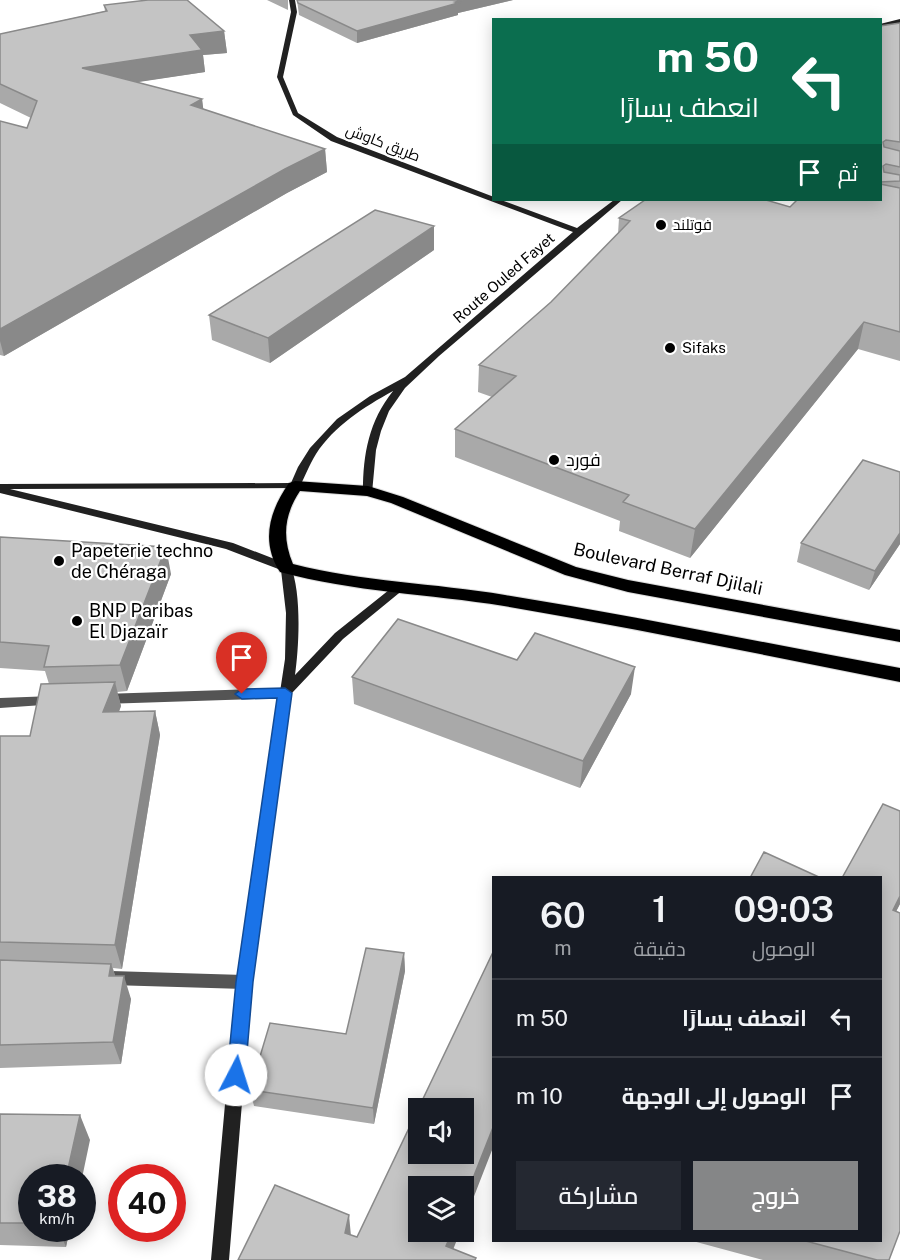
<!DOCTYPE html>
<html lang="ar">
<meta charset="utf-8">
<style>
body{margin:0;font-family:"Public Sans",Cairo,sans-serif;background:#242831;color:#f1f3f6;direction:rtl;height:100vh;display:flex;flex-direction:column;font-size:22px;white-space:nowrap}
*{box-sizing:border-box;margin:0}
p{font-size:20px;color:#9ea1a6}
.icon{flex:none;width:33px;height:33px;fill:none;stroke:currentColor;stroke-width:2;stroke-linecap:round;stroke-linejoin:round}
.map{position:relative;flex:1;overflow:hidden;direction:ltr}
.side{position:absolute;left:492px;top:876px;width:390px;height:366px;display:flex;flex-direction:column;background:#171b24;border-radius:0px;box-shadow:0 3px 15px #0003;direction:rtl}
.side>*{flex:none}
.hud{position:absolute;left:492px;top:18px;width:390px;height:183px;border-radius:0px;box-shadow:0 3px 15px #0003;direction:rtl;background:#0b6e4f;color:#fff;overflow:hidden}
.fabs{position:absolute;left:408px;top:1098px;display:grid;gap:12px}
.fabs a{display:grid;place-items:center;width:66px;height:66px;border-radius:0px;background:#171b24;box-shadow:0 3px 15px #0003;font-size:30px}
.speed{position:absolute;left:18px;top:1164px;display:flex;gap:12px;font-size:30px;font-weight:700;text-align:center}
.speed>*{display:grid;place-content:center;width:78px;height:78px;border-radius:50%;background:#171b24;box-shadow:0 3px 15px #0003;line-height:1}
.speed small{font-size:15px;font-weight:400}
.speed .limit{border:9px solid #d22;background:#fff;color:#111}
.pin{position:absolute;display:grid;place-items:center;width:51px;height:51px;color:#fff;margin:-62px -26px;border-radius:50% 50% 50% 0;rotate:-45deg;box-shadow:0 0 6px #0007}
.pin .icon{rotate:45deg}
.me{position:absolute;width:66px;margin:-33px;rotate:5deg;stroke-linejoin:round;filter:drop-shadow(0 0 4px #0008)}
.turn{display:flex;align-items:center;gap:21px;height:126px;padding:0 24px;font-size:27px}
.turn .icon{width:78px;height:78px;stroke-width:2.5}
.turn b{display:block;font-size:42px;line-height:51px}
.then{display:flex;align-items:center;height:57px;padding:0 24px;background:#0003;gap:12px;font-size:22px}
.eta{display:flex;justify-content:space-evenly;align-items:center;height:102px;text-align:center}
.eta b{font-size:36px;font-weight:600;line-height:42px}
.cta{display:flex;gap:12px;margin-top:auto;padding:12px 24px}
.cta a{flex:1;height:69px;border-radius:0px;background:#858687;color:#fff;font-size:24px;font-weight:600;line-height:69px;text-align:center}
.cta a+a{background:#242831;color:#f1f3f6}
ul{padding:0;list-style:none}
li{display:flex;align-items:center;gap:18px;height:78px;padding:0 24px;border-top:2px solid #363941}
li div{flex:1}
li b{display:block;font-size:22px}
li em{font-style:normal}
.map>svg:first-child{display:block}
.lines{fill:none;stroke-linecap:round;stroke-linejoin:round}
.highway-casing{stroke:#dbdbdb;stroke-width:2}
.lane{fill:#545454;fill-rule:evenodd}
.street{fill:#545454;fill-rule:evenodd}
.secondary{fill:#212121;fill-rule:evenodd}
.highway{fill:#000;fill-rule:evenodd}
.wall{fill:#a9a9a9}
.shaded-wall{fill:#898989}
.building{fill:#c4c4c4;stroke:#898989;stroke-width:1.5;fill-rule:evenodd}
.route{fill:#1a73e8;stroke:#114b97;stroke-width:1.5}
.poi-dot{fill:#000;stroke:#fff;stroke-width:2}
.labels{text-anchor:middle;stroke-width:4.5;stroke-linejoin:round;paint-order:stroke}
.far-street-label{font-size:15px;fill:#000;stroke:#fff}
.far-poi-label{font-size:15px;fill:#000;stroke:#fff;text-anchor:start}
.poi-label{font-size:18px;fill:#000;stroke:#fff;text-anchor:start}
.street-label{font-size:18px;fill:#000;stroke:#fff}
</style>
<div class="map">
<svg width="900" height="1260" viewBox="0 0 900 1260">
<rect width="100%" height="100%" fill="#fff"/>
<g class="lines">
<g class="highway-casing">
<path id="highway" d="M295,481L368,486L403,497L576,567L628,580L900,630V642L628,592L565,575L391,503L367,496L300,491C284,515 282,538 293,564C363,582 434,583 505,595C637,616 768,644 900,668V682C768,656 636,628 504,606C429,594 354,592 280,572C260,541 270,510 289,483Z"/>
</g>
<path class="lane" d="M285,688L289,690L291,693L289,696L285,698L103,704L99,702L97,699L99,696L103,694Z
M53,696L57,698L59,701L57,704L0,708V698Z"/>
<path class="street" d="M111,971L244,975L249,977L252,982L249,987L244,989L111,985L106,983L103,978L106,973Z"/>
<path class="secondary" d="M289,0H295L297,12L283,77L298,113L337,137L494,197V200H501L577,228L614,200H622L439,356L405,388L389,411L381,431L376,450L372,493L368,494L363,491C363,454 369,421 393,391C364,407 334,426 316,454C309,465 305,477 299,488L10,489L233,543L290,565C302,591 299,647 295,675L335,633L394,586H402L404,589L343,639L292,693L252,982L229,1260H211L236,982L285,659L286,613L281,570L226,549L0,493V484L291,483L298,467L310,448L337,419L370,396L405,377L573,232L331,141L293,115L277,77L291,12Z
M900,19V23L880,28V24Z"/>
<use href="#highway" class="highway"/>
</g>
<path class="wall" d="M267,0H288V10Z
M297,0H513L458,13V15L357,43L299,15Z
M104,5L224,31L227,53L203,55L205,72L136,82L202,99L203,109L325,149L327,172L287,193L4,356L0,355V121L27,128L31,118L0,103V34L105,11Z
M900,23V361L858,349L690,558L619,531L620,521L455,457V429L492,397L478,392L479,365L551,302L618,234L619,218L880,200V26Z
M434,250L270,363L212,340L209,315Z
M900,472V544L869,590L797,562L801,543Z
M0,537L171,574L127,691L117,692L121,706L119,712L155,711L160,735L122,969L113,968L115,976L131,999L121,1064L0,1068V736H30L49,684L45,671L0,668Z
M517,660L631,694L580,788L354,704L352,677Z
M900,811V904L896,911L889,1260H763L689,1240H880Z
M404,953L405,971L374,1124L254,1106L250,1090L346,1034Z
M0,1114L90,1140L32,1178V1228H70L66,1247L0,1245Z"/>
<path class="shaded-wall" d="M463,0H513L458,13V15L357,43V31Z
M224,31L227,53L203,55L205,72L86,90L82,68L190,35Z
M202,99L205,122L191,105Z
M325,149L327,172L287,193L4,356L0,341V329L285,169Z
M434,226V250L270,363L268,338Z
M864,322L858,349L690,558L695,529Z
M900,533V544L869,590L875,571Z
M166,547L171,574L127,691L120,665Z
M635,667L631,694L580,788L583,761Z
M115,682L121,706L109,736L103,712Z
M155,711L160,735L122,969L115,945Z
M900,896V904L881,941L893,910Z
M404,953L405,971L374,1124L373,1108Z
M111,964L119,987L109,976Z
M124,976L131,999L121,1064L113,1042Z
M80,1115L90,1140L82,1178H66Z
M494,1125V1145L464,1222V1201Z
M349,1215L351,1236L345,1233Z
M58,1228H70L66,1247Z
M452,1232H460L449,1260L446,1246Z"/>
<path class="building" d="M148,0H187L224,31L190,35L202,50L82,68L202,99L191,105L325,149L285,169L0,329V121L27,128L37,101L0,84V34L107,11L104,5Z
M297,0H463L455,2L458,3L357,31L298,3Z
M900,23V142L886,140L883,142L884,147L900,151V167L886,164L883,166L884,172L900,175V181L880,182V26Z
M880,184L900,188V332L864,322L695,529L623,502L629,495L455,429L516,376L479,365L551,302L630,221L619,218L645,200H766L790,207L797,200H880Z
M375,210L434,226L268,338L209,315Z
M863,460L900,472V533L875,571L801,543Z
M0,537L166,547L120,665L44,667L49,646L0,642Z
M398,619L517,660L535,633L635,667L583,761L352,677Z
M115,682L103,712L155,711L115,945L0,942V736H30L41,684Z
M883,804L900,811V896L893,910L900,913V1231L889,1260H877L802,1240H880V878H842Z
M764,852L821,878H750Z
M366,948L404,953L373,1108L250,1090L270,1023L346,1034Z
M494,950V1125L464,1201V1186H418V1232H452L446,1246L476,1258L475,1260H238L275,1185L349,1215L345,1233L357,1237ZM418,1108H464V1154H418Z
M0,960L111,964L109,976H124L113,1042L0,1045Z
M0,1114L80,1115L66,1178H32V1223H0Z"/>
<path class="route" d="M285,688L292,693L253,982L245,1075L243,1081L236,1083L230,1081L227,1075L236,982L277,698L242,699L235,694L242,689Z"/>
<g class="poi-dot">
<circle cx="661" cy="225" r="6"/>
<circle cx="670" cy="348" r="6"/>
<circle cx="554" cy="460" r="6"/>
<circle cx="59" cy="561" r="6"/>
<circle cx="77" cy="621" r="6"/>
</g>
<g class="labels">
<g class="far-street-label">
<text transform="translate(383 143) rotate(21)" y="5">طريق كاوش</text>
<text transform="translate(504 278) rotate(-41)" y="5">Route Ouled Fayet</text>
</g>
<g class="far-poi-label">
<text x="673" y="230">فوتلند</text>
<text x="682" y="353">Sifaks</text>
</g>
<g class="poi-label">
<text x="566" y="466">فورد</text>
<text x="71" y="557">Papeterie techno<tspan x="71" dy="21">de Chéraga</tspan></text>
<text x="89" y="617">BNP Paribas<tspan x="89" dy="21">El Djazaïr</tspan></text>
</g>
<g class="street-label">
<text transform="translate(668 569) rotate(12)" y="6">Boulevard Berraf Djilali</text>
</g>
</g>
</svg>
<div class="fabs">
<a><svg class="icon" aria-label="sound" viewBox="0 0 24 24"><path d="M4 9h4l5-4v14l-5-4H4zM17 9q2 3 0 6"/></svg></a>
<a><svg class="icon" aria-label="layers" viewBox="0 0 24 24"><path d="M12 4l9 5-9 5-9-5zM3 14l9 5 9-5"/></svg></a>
</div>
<div class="speed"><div>38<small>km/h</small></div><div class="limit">40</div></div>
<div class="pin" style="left:242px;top:694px;background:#d93025"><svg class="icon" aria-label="arrive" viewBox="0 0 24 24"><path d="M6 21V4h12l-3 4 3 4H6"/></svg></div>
<svg class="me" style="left:236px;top:1075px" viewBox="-20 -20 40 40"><circle r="19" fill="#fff"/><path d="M0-13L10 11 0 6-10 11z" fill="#1a73e8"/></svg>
<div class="hud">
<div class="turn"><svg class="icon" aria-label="left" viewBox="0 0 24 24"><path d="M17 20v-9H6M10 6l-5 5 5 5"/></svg><div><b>50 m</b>انعطف يسارًا</div></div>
<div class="then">ثم<svg class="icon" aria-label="arrive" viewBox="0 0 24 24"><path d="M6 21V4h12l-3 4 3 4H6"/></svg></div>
</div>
<section class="side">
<div class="eta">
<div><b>09:03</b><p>الوصول</p></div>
<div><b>1</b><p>دقيقة</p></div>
<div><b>60</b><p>m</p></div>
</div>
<ul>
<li><svg class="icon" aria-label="left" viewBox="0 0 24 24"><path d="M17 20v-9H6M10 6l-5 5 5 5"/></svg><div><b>انعطف يسارًا</b></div><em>50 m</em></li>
<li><svg class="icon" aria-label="arrive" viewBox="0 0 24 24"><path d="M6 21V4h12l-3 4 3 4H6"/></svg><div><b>الوصول إلى الوجهة</b></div><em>10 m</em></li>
</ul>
<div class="cta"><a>خروج</a><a>مشاركة</a></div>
</section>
</div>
